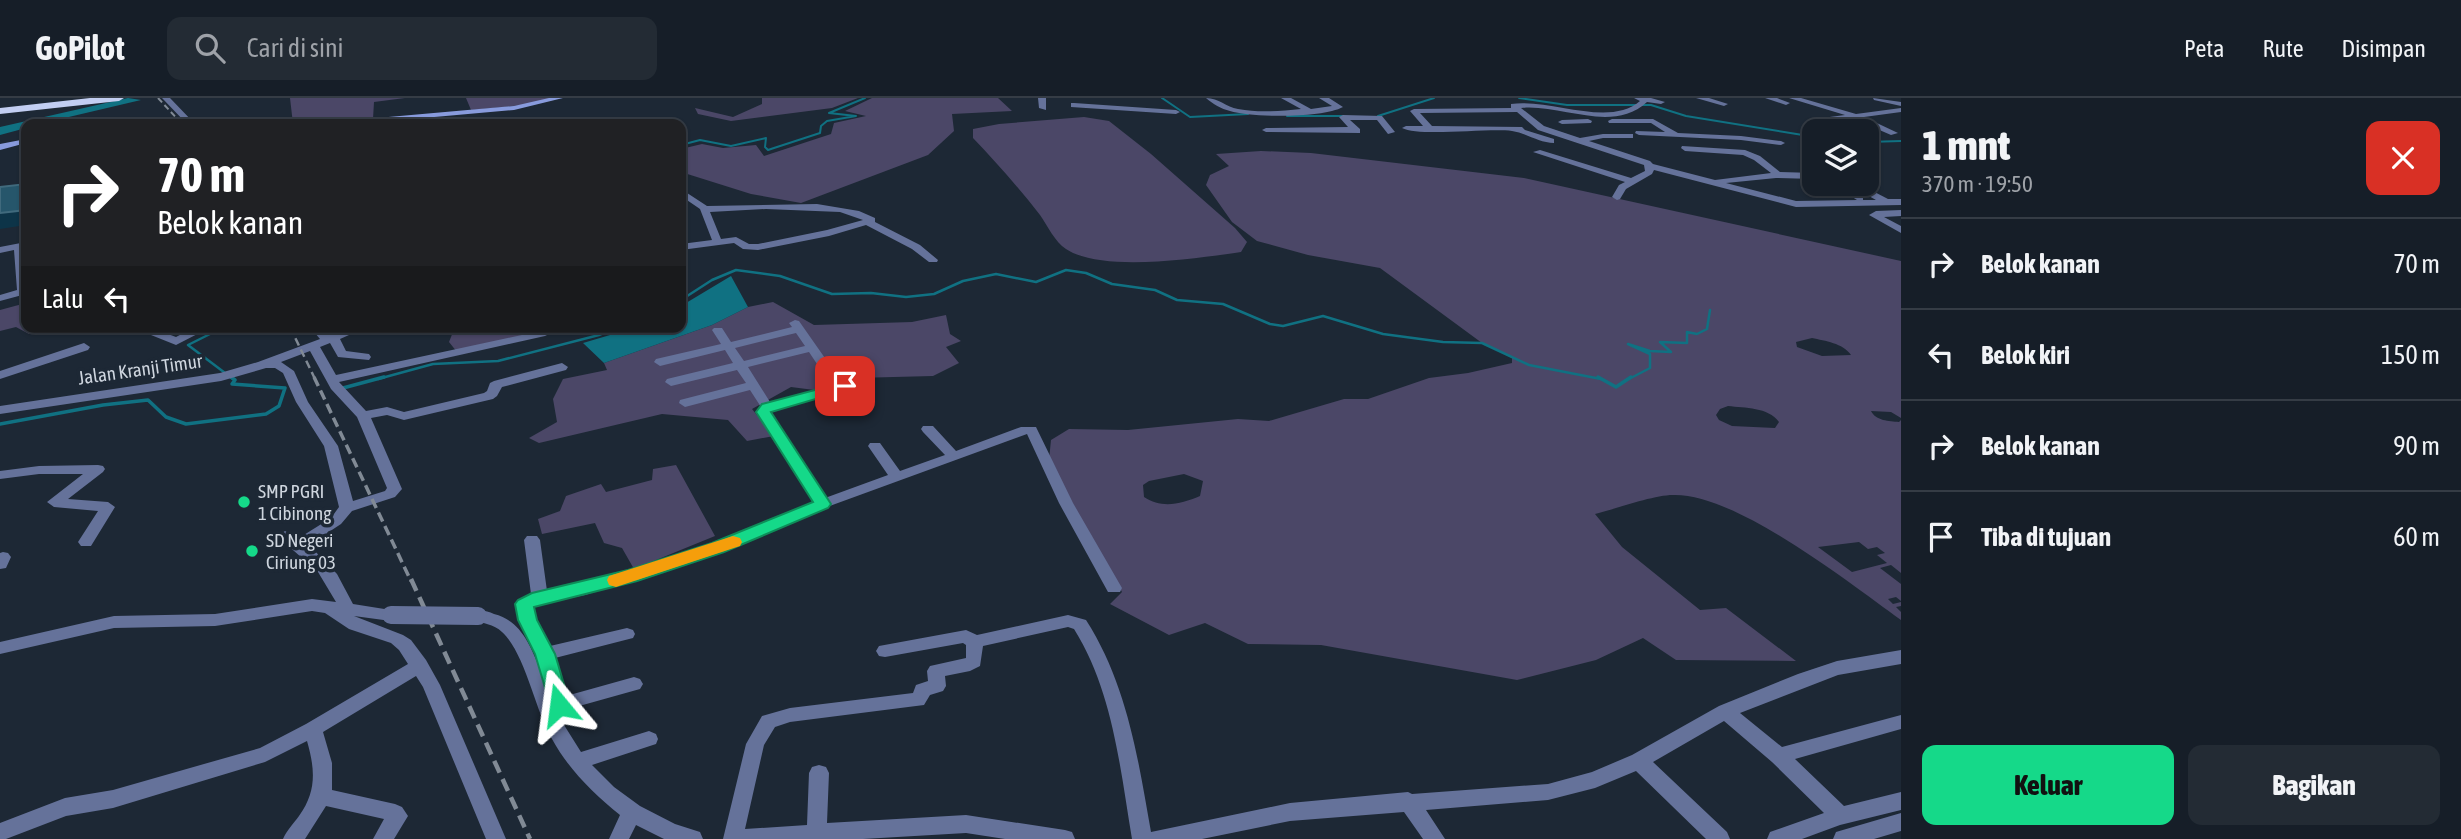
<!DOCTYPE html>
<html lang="id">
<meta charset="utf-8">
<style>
body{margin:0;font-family:"Asap Condensed",sans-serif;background:#232b34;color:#f1f3f6;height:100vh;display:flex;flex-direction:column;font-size:26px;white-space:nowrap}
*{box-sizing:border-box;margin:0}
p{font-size:23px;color:#9ea2a8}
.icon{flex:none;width:38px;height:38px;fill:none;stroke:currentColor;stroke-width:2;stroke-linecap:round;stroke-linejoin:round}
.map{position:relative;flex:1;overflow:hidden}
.panel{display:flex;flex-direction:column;background:#161e28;width:560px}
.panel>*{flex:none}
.top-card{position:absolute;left:21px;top:21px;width:665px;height:214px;border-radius:14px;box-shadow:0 2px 5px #0004,0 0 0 2px #353c45;background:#202124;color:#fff;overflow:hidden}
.buttons{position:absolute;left:1802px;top:21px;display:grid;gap:14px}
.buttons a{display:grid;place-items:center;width:77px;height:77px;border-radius:14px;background:#161e28;box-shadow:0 2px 5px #0004,0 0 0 2px #353c45;font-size:35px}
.pin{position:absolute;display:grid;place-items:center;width:60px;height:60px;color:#fff;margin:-30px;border-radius:14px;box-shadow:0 4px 10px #0006}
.me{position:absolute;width:77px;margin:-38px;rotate:344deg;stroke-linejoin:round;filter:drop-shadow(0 0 5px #0008)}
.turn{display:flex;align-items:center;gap:24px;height:147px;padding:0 21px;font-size:32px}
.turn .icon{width:91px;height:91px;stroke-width:2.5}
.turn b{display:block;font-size:49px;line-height:60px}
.then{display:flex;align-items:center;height:66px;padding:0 21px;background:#0003;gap:14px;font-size:26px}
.round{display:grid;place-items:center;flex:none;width:74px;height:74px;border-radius:14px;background:#232b34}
.headline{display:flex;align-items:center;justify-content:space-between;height:119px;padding:0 21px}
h1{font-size:42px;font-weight:800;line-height:52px}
.primary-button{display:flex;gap:14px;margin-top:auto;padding:14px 21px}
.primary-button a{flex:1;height:80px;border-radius:14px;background:#15d989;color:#111;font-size:28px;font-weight:800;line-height:80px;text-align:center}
.primary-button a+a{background:#232b34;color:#f1f3f6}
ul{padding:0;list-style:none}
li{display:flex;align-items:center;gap:21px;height:91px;padding:0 21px;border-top:2px solid #353c45}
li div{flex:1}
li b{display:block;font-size:26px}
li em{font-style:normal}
header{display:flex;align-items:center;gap:42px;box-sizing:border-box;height:98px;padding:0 35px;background:#161e28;border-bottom:2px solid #353c45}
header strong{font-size:33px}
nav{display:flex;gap:38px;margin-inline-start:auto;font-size:24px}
.search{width:490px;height:63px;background:#232b34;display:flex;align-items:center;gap:18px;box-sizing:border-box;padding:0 24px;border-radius:14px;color:#9ea2a8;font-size:26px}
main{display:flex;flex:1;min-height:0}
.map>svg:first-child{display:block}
.green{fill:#4b4767;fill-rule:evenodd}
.water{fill:#107182}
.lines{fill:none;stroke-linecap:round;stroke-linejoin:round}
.stream-far2{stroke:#107182;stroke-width:2}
.stream-far1{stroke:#107182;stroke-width:2.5}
.stream{stroke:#107182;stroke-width:3.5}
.river{fill:#107182;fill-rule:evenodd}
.minor{fill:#65729a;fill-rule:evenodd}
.secondary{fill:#889bdd;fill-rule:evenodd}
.trunk{fill:#c2cef2;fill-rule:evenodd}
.rail-far3{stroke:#818a95;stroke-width:2;stroke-dasharray:6 3.5;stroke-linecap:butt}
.rail-far2{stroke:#818a95;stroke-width:2.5;stroke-dasharray:8 4.5;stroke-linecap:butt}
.rail-far1{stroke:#818a95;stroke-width:3.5;stroke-dasharray:10 5;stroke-linecap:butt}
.rail{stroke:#818a95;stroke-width:4.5;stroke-dasharray:13 7;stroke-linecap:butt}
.minor-bridge{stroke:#65729a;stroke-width:18}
.shaded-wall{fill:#0d3448}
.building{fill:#26566b;stroke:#406a7d;stroke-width:2}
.route{fill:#15d989;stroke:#0e8d59;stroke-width:2}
.slow{fill:#f59e0b}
.poi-dot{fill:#15d989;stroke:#1d2835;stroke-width:2.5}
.labels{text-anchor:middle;stroke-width:7;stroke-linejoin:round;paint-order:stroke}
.street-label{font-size:19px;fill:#ced5de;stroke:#1d2835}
.poi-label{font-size:19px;fill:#ced5de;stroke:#1d2835;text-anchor:start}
</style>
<header>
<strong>GoPilot</strong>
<div class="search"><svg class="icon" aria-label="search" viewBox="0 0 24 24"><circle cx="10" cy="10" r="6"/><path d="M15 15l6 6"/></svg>Cari di sini</div>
<nav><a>Peta</a><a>Rute</a><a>Disimpan</a></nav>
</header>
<main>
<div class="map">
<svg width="1901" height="741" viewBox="0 0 1901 741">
<rect width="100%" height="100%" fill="#1d2835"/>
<path class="green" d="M290,0H405L374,4L373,21L293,26Z
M466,0H553L525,7L471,12Z
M762,0H858L832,10L731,23L698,16L695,10L733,19L762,6Z
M872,0H998L1012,13L952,16L954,33L928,57L801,105L751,96L681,74V51L702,46L723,50L756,47L764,58L831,36L834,25L866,18L845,13Z
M1084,19L1109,23L1151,56L1235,130L1247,144L1241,154C1198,160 1102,175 1066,151C1055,144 1047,127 1040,117C1019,90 996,64 973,40V31L999,26Z
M1261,53L1311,55L1524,80L1901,163V320L1891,314L1871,313C1876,323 1889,323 1899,324L1901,322V475L1891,467L1880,470L1901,486V503L1896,499L1888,501L1893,506L1901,504V508L1896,509L1901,514V522C1849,485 1736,395 1673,397C1653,397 1616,411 1595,416L1622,449L1700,512L1726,510L1796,563L1676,562L1643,540L1596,562L1517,582L1321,547L1248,546L1205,525L1169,537L1110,506L1122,494L1083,428L1049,362L1051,342L1069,331L1128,332L1238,321L1269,323L1344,301H1368L1429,280L1468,275L1512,265V260L1482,245L1380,170L1308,157L1257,143L1232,124L1206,87L1210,77L1229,68L1216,56ZM1812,240C1825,243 1843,245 1851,257L1822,258L1797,249L1796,244ZM1728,308C1745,310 1768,309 1779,324L1775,330L1732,328L1719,322L1716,317L1720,311ZM1184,376L1203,383L1200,398C1181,406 1162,411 1144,399L1143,387L1149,383ZM1859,444L1868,451L1877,449L1885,455L1877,457L1887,465L1852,474L1818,449Z
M773,204L814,227L912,224L946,217L950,236L961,243L946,249L959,265L933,278L855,280L822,293L791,289L752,311L774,338L747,343L728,322L662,316L539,345L529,340L557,324L553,301L563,281L607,272L604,265L712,227L748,209Z
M26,205V229H46L29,236L16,229L0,233V212Z
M455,229H565L457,254L449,244Z
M676,367L715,438L634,471L622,450L604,445L595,425L542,436L538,421L560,413L566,398L601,386L606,394L652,382L653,371Z"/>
<path class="water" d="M731,178L748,209L712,227L604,265L583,245L610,237L622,229H681V208Z"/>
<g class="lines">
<path class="stream-far2" d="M1162,0L1190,19L1248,16
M1519,0L1567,7H1651L1686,18L1815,39
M1287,18H1343
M1378,18L1434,0
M1867,44L1901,43
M681,47L700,42L731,48L766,40L765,49L768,52L774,50L820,35L821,28L827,23L856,18L829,15L865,0"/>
<path class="stream-far1" d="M681,202L712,182L736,172L780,178L832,196L871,195L906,199L934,196L963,183L996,176L1036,184L1066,172L1086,175L1112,186L1155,192L1177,202L1223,206L1270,226L1283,228L1323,218L1383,236L1443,244L1482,245L1529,267L1601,281
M224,229L188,247L233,281
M378,281L433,266L498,263L599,237L617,229
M1629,281L1650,270V256L1628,246L1650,253L1671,254L1660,244L1687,245V234L1697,236L1707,231L1710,212"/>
<path class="stream" d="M1598,279L1616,289L1631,279
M343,290L384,279
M0,326L103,307L148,302L166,319L186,326L266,316L279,308L285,290L232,286L235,282L231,279"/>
<path class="river" d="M128,0L141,2L39,26H26V30L0,37V29Z"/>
<path class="minor" d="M162,0H170L195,26H187Z
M1038,0H1046V12L1039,10Z
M1206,0C1219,0 1226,9 1238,11C1259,15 1280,13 1301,11L1281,0H1291L1311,11L1332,8L1319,0H1329L1343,9C1323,20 1252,20 1230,13C1221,11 1213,6 1206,0Z
M1634,0H1651L1665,4L1661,6L1647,4C1612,36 1562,6 1521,10L1544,28L1580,40L1603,36H1633V40H1603L1589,43L1650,63L1653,66L1715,82L1771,75L1754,62L1743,57L1685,53L1681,50L1682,48L1745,52L1760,58L1780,74L1815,75V81L1776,80L1726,85L1796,103L1857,102L1832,86H1842L1863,98V102H1876L1849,87L1865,86L1863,88L1888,101H1901V107L1796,109L1654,72L1652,76L1626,91L1620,101L1617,102L1612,99L1619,87L1625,84L1533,54L1540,52L1631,80L1645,73L1644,67L1538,32L1517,14L1420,15L1432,28L1522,29L1525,32L1554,41V45C1539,45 1526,35 1512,33C1487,30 1419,39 1402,30L1406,28H1423L1410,13L1414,11L1511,10V6C1550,0 1609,30 1640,3Z
M1696,0H1709L1728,6L1724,8Z
M1765,0H1777L1790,5L1786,7Z
M1789,0H1801L1856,16L1901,10V14L1864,19L1898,35L1891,37L1854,21L1822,24V20L1845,17Z
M1873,0L1901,4V8L1874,2Z
M1074,5L1176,12L1180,14L1176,16L1071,9V5Z
M1343,17L1382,18L1395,34L1388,36L1377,22H1350L1360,31V35L1266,34L1262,32L1266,30L1348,29L1339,19Z
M1588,21L1592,23L1591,25L1562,26L1558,24L1562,22Z
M1612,21H1653L1678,35L1741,38L1781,43L1785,45L1781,47L1741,42L1639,37L1635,35L1636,33L1665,34L1651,25H1609L1608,23Z
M681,91L707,108L817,106L859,113L875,120V124L920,147L938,162L937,164H929L912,151L866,127L829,138L758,152L743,151L734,145L681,152V146L712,142L700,111L681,98ZM766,111L840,114L863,122L827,132L758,146H749L736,139L721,141L710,114Z
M1901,112V118L1884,119L1901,128V135L1869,117L1876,113Z
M26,144V196L0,203V197L17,192L14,152L0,155V149Z
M795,222L799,223L827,263L821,267L817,266L809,254L748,269L770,304L860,280L866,284L864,287L772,312L771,314L825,400L888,377L868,348L870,345H880L900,373L945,357L923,334L921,331L923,328H933L956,353L1021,329H1036L1073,405L1122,490L1120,494H1108L1059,405L1027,336L816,413L723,454L585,497L536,507L533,509L535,522L550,548L627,530L633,532L635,536L633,540L555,560L566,598L634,579L640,581L643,586L640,591L565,612L559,619L581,654L649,633L656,636L658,641L656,646L592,667L614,689L640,708L675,726L700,734L703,741H664L636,727L629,741H609L620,717C593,695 569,672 552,641C535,612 525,555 502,534C494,526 482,525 472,522L470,518L472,514C480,511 487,513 494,516C521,523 530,547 540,571C534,548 520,529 516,506L518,502L531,496L524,442L527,438H537L540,442L547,493L584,485L713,446L813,404L757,314L761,309L750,292L685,309L679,305L680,302L746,285L737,272L671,288L665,284L667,281L733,265L725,252L660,268L654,264L656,261L721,246L712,232L714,230H722L731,244L792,229L789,225ZM796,235L805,248L744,263L735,250Z
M146,229H158L160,233L176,239L195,229H211L176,247L151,237Z
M310,229H322L329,237L350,229H367L340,241L346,253L369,256L371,259L369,262L338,259L330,245L320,249L336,277L545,232L551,235L545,238L339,284L366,313L387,309L404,314L484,295L487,293L490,285L494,283L562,265L568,269L566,272L502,289L497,298L493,301L404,322L387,317L371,320L402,391L395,399L352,413L341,426L309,447L337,476L353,506L397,513L399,517L397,521L391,523L354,518L403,537L411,542L426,562L440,587L506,741H486L423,589L416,578L323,634L332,665V692L395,706L402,709L408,718L394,741H373L384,721L326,708L305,741H283C287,732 293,726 299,718C317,693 315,671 307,643L265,664L113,710L66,718L6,741H0V725L65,700L113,692L260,650L306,626L408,566L399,552L391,545L349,531L325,515L312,513L215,528L114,530L0,556V544L114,518L215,516L312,501L336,504L318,474L277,438L285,433L299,440L331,420L339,409L324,348L296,304L283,275L275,270H266L221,283L0,316V308L220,275L258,264L320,241ZM310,253L331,291L357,319L387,390L385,393L353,403L338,348L308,304L294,273L281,264Z
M418,229H430L431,231L425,234Z
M84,245L90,249L88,252L0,281V273Z
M98,367L103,368L105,371L103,374L68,401L108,404L115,409L91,448H81L78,444L98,413L54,409L47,404L83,376H39L0,381V373L39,368Z
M3,454L8,455L11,459L6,470L0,471V455Z
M1068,517L1086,522C1127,586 1138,660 1151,734L1290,705L1408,694L1412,696L1548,686L1592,674L1632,657L1719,608L1798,576L1837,563L1901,552V566L1838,577L1740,615L1782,649L1901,617V631L1795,661L1844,708L1901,694V712L1840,727L1802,741H1767L1770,734L1824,715L1772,664L1724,623L1653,664L1727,734L1730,741H1706L1636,673L1595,690L1548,702L1426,712L1445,741H1423L1404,714L1290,723L1202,741H1132C1120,670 1113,593 1074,531L1068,529L983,548L980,568L970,573L945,578L946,588L943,593L930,597L924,607L790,624L775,629L764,647L745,731L807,727L809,675L812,669L819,667L826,669L829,675L827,725L966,717L1065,732L1072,734L1075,741H1005L966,735L863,741H723L746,646L762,618L790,610L913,595L916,587L928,583L927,573L930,568L966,560V547L963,545L885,559L879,558L876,553L879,548L966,532L977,537Z
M1901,715V733L1874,741H1833L1836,734Z"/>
<path class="secondary" d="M549,0H563L514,12L356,26H328L332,24L514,8Z
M26,41V45L0,52V46Z"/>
<path class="trunk" d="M90,0H124L119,3L0,16V10Z"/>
<path class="rail-far3" d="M158,0L182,26"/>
<path class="rail-far2" d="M290,229L315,281"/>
<path class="rail-far1" d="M314,279L411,483"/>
<path class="rail" d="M411,481L530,741"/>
<path class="minor-bridge" d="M391,517L478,518"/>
</g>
<path class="shaded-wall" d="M26,112V127L0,131V115Z"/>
<path class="building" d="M26,86V112L0,115V89Z"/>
<path class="route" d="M845,284L852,288L850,291L771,314L831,406L828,410L724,454L637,483L534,509L537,522L555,556L570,607L567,613L559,615L552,613L535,556L518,522L515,506L518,502L532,495L628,472L712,445L813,404L756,314L762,306Z"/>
<path class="slow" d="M733,438L740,440L742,444L740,448L616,489L609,487L607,482L609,478Z"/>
<g class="poi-dot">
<circle cx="244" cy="404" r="7"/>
<circle cx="252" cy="453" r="7"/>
</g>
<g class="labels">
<g class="street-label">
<text transform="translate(140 271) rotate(-8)" y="7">Jalan Kranji Timur</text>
</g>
<g class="poi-label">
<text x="258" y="400">SMP PGRI<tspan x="258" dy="22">1 Cibinong</tspan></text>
<text x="266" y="449">SD Negeri<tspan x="266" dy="22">Ciriung 03</tspan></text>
</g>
</g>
</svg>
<div class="buttons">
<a><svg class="icon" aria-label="layers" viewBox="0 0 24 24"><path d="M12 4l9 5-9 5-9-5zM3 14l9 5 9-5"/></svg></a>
</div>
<div class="pin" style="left:845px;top:288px;background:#d93025"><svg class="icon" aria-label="arrive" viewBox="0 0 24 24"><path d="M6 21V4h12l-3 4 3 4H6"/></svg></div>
<svg class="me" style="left:559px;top:607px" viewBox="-20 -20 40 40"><path d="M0-17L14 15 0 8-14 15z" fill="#15d989" stroke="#fff" stroke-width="4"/></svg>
<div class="top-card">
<div class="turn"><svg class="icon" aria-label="right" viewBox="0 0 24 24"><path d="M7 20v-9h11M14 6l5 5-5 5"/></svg><div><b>70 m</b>Belok kanan</div></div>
<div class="then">Lalu<svg class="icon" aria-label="left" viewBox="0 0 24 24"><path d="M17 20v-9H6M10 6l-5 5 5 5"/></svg></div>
</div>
</div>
<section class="panel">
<div class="headline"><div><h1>1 mnt</h1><p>370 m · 19:50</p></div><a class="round" style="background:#d93025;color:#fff"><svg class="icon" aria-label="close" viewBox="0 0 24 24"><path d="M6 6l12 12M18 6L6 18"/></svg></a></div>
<ul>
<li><svg class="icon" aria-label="right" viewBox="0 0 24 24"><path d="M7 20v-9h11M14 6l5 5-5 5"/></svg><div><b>Belok kanan</b></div><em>70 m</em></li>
<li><svg class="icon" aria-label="left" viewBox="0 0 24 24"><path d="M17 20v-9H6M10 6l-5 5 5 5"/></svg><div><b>Belok kiri</b></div><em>150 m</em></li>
<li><svg class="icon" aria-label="right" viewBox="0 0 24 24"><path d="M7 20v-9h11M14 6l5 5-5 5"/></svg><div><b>Belok kanan</b></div><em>90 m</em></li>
<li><svg class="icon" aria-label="arrive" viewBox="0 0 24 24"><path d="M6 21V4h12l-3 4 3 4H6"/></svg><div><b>Tiba di tujuan</b></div><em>60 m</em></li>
</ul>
<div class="primary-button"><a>Keluar</a><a>Bagikan</a></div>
</section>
</main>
